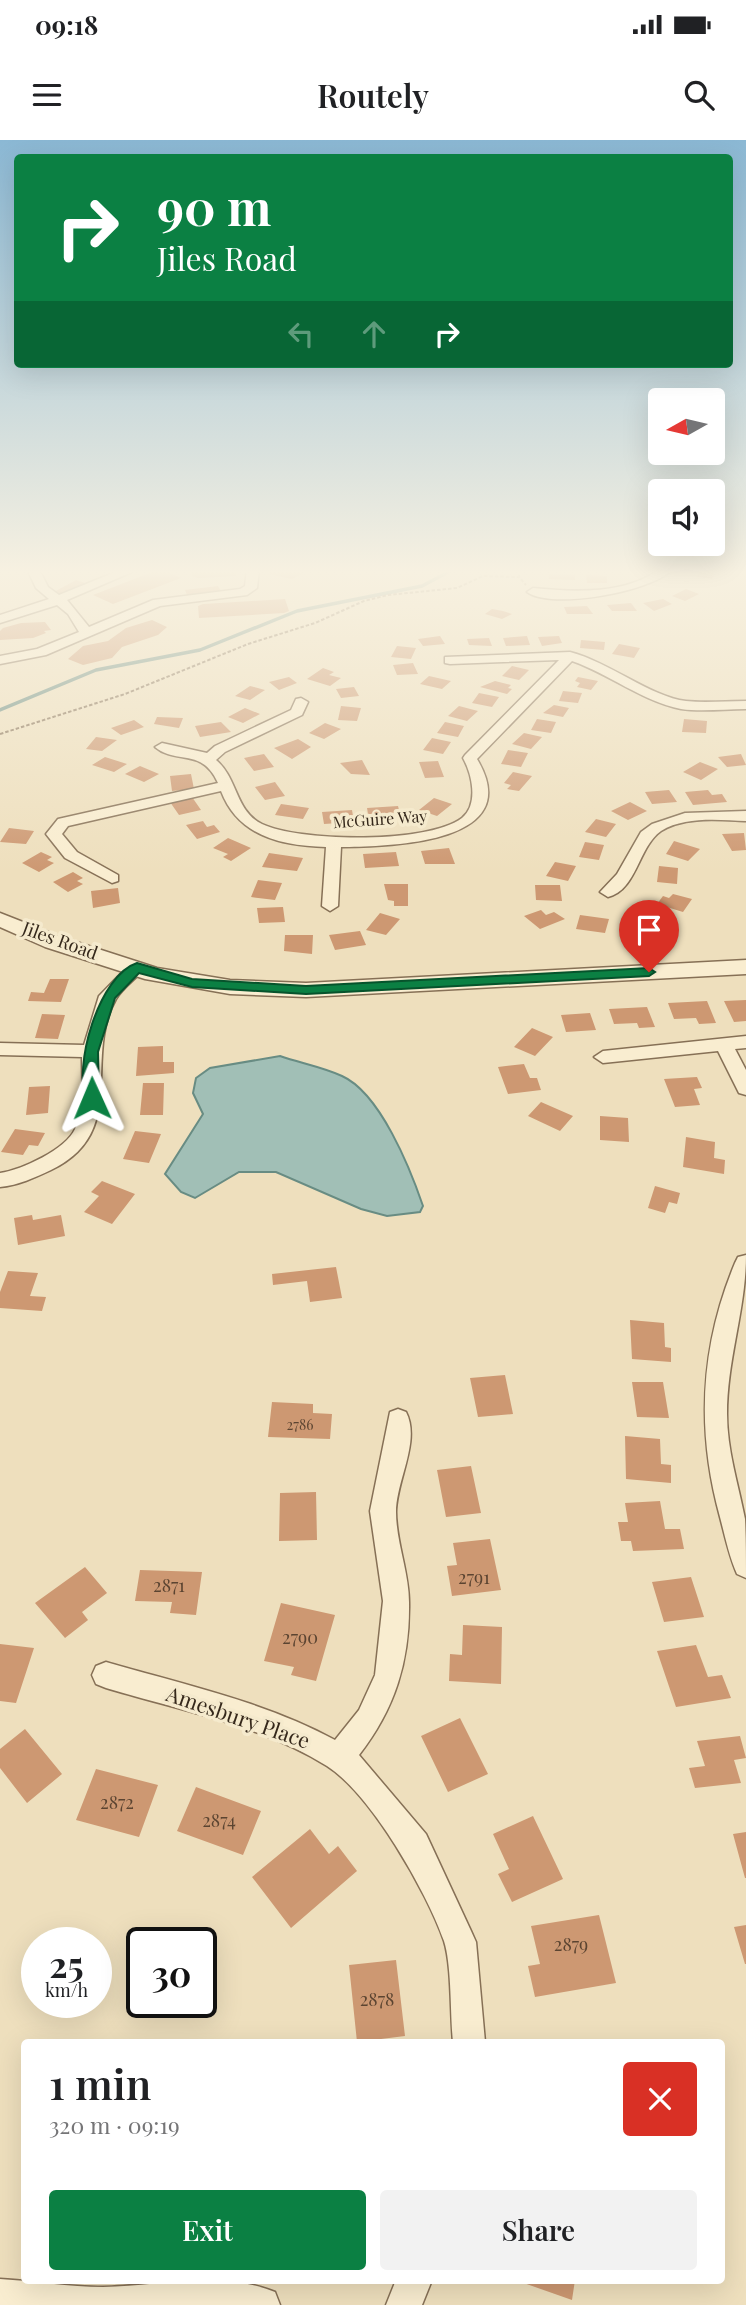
<!DOCTYPE html>
<meta charset="utf-8">
<style>
body{margin:0;font-family:"Playfair Display",serif;background:#f2f2f2;color:#202124;height:100vh;display:flex;flex-direction:column;font-size:26px;white-space:nowrap}
*{box-sizing:border-box;margin:0}
p{font-size:23px;color:#757577}
.icon{flex:none;width:38px;height:38px;fill:none;stroke:currentColor;stroke-width:2;stroke-linecap:round;stroke-linejoin:round}
.map{position:relative;flex:1;overflow:hidden}
.sheet{position:absolute;left:21px;top:1899px;width:704px;height:245px;display:flex;flex-direction:column;background:#fff;border-radius:7px;box-shadow:0 7px 28px #0002}
.sheet>*{flex:none}
.hud{position:absolute;left:14px;top:14px;width:719px;height:214px;border-radius:7px;box-shadow:0 7px 28px #0002;background:#0b8043;color:#fff;overflow:hidden}
.needle{width:46px;rotate:262deg}
.controls{position:absolute;left:648px;top:248px;display:grid;gap:14px}
.controls a{display:grid;place-items:center;width:77px;height:77px;border-radius:7px;background:#fff;box-shadow:0 7px 28px #0002;font-size:35px}
.speed{position:absolute;left:21px;top:1787px;display:flex;gap:14px;font-size:35px;font-weight:700;text-align:center}
.speed>*{display:grid;place-content:center;width:91px;height:91px;border-radius:50%;background:#fff;box-shadow:0 7px 28px #0002;line-height:1}
.speed small{font-size:18px;font-weight:400}
.speed .limit{border:4px solid #111;border-radius:10px;background:#fff;color:#111}
.pin{position:absolute;display:grid;place-items:center;width:60px;height:60px;color:#fff;margin:-72px -30px;border-radius:50% 50% 50% 0;rotate:-45deg;box-shadow:0 0 7px #0007}
.pin .icon{rotate:45deg}
.me{position:absolute;width:77px;margin:-38px;rotate:359deg;stroke-linejoin:round;filter:drop-shadow(0 0 5px #0008)}
.turn{display:flex;align-items:center;gap:24px;height:147px;padding:0 28px;font-size:32px}
.turn .icon{width:91px;height:91px;stroke-width:2.5}
.turn b{display:block;font-size:49px;line-height:60px}
.lanes{display:flex;align-items:center;height:66px;padding:0 28px;background:#0003;justify-content:center;gap:35px;direction:ltr}
.lanes .off{opacity:.35}
.round{display:grid;place-items:center;flex:none;width:74px;height:74px;border-radius:7px;background:#f2f2f2}
.summary{display:flex;align-items:center;justify-content:space-between;height:119px;padding:0 28px}
h1{font-size:42px;font-weight:600;line-height:52px}
.cta{display:flex;gap:14px;margin-top:auto;padding:14px 28px}
.cta a{flex:1;height:80px;border-radius:7px;background:#0b8043;color:#fff;font-size:28px;font-weight:600;line-height:80px;text-align:center}
.cta a+a{background:#f2f2f2;color:#202124}
.status{display:flex;justify-content:space-between;align-items:center;height:49px;padding:0 35px;background:#fff;direction:ltr}
.status svg{height:19px;fill:currentColor}
header{display:flex;justify-content:space-between;align-items:center;height:91px;padding:0 28px;background:#fff;font-size:32px;font-weight:600}
.map>svg:first-child{display:block}
.water{fill:#a1bfb6;stroke:#688c83;stroke-width:2}
.lines{fill:none;stroke-linecap:round;stroke-linejoin:round}
.stream{stroke:#688c83;stroke-width:3.5}
.building{fill:#cd9872}
.minor-casing{stroke:#867056;stroke-width:3}
.tertiary-casing{stroke:#867056;stroke-width:3}
.path{stroke:#867056;stroke-width:2;stroke-dasharray:3.5 2;stroke-linecap:butt}
.minor{fill:#f9edd0;fill-rule:evenodd}
.tertiary{fill:#f9edd0;fill-rule:evenodd}
.route{fill:#0b8043;stroke:#07532c;stroke-width:2}
.labels{text-anchor:middle;stroke-width:7;stroke-linejoin:round;paint-order:stroke}
.number-label{font-size:14px;fill:#5b4431}
.far-street-label{font-size:16px;fill:#35281b;stroke:#f5eacd}
.street-label{font-size:18px;fill:#35281b;stroke:#f5eacd}
.near-number-label{font-size:18px;fill:#5b4431}
.near-street-label{font-size:21px;fill:#35281b;stroke:#f5eacd}
</style>
<div class="status"><b>09:18</b><svg viewBox="0 0 49 12"><path d="M0 12V9h3v3zM5 12V6h3v6zM10 12V3h3v9zM15 12V0h3v12zM26 1h20v11H26zM47 4h2v5h-2z"/></svg></div>
<header><svg class="icon" aria-label="menu" viewBox="0 0 24 24"><path d="M4 6h16M4 12h16M4 18h16"/></svg>Routely<svg class="icon" aria-label="search" viewBox="0 0 24 24"><circle cx="10" cy="10" r="6"/><path d="M15 15l6 6"/></svg></header>
<div class="map">
<svg width="746" height="2165" viewBox="0 0 746 2165">
<rect width="100%" height="100%" fill="#eedfbd"/>
<path class="water" d="M280,916C300,923 323,927 342,936C380,953 410,1028 423,1066L420,1072L387,1076L361,1069L276,1032H239L195,1058L181,1052L165,1034L203,974L193,953L196,938L210,928Z"/>
<g class="lines">
<path class="stream" d="M0,570L96,530L200,510L297,471L422,446L454,429"/>
</g>
<path class="building" d="M160,429L181,438L113,464L93,455Z
M192,429H235L236,436L198,438L192,436Z
M277,429H311L292,439L269,434Z
M702,429L717,431L712,439L697,437Z
M549,434L575,435V440L549,439Z
M586,435L607,436V443H587Z
M76,440L85,443L64,454L54,452Z
M218,446L221,451L187,455L185,450Z
M686,449L699,454L685,461L672,456Z
M285,459L289,471L284,473L199,478L198,466L203,464Z
M663,459L672,464L654,471L643,463Z
M631,463L637,471H612L607,465Z
M587,466L593,474H567L564,467Z
M492,469L503,471L512,474L502,479L485,474Z
M152,480L167,487L158,495L122,507L112,518L83,525L68,519L83,506L108,501L126,488Z
M45,482L51,490L44,491L46,493L33,498L0,500V491L3,488L21,483Z
M440,496L445,504L423,506L418,499Z
M527,496L530,505L506,506L503,498Z
M559,496L562,503L542,506L538,497Z
M489,498L492,506L469,505L467,499Z
M581,500L605,502L604,510L580,508Z
M619,504L640,508L634,518L612,514Z
M397,506L416,508L411,519L391,517Z
M413,523L418,534L397,535L393,525Z
M512,526L529,530L519,540L502,536Z
M323,528L334,532L329,535L341,538L330,546L307,539Z
M429,536L451,541L442,549L420,544Z
M289,537L297,543L279,550L269,542Z
M578,537L598,541L591,550L577,547L580,543L575,541Z
M495,541L511,545L508,548L512,549L507,554L480,547Z
M250,546L265,550L250,560L235,556Z
M354,547L359,556L341,558L336,549Z
M563,551L582,553L578,563L559,561Z
M479,553L499,557L492,567L472,563Z
M554,565L569,568L563,577L543,573Z
M341,566L361,568L357,581L338,580Z
M459,566L478,571L467,581L448,576Z
M245,568L260,574L243,583L228,577Z
M157,577L183,578L179,588L154,584Z
M537,579L556,582L551,593L531,590Z
M684,579L707,581L706,593L682,592Z
M134,580L144,587L121,595L111,588Z
M221,582L231,592L200,597L195,586Z
M445,582L464,586L458,597L437,593Z
M325,583L341,589L324,599L309,593Z
M524,593L542,597L531,609L512,604Z
M96,597L117,600L102,611L86,609Z
M432,598L451,602L443,614L423,610Z
M298,599L311,607L292,619L274,608Z
M508,610L528,613L521,627L501,624Z
M264,614L274,627L254,631L244,618Z
M741,614L746,625L727,627L718,617Z
M105,617L127,624L114,632L92,625Z
M362,620L370,635L351,634L340,623Z
M438,621L444,637L425,638L419,622Z
M700,622L718,629L701,640L683,632Z
M140,626L159,634L144,642L125,634Z
M513,632L532,636L519,651L507,649L511,645L504,643Z
M191,634L194,649L172,651L170,636Z
M275,642L285,656L265,660L255,647Z
M669,650L677,662L652,664L645,652Z
M708,650L712,655L722,654L727,662L693,665L685,652Z
M192,657L201,670L179,675L170,662Z
M434,658L452,664L437,676L419,670Z
M630,662L647,671L628,680L611,671Z
M281,664L309,668L303,679L275,675Z
M398,666L401,678L369,680L367,668Z
M352,670L354,682L324,684L322,672Z
M596,679L616,684L606,697L585,692Z
M203,681L207,687L214,685L220,692L197,699L186,685Z
M9,688L34,691L26,704L0,702Z
M744,693L746,710L732,711L722,694Z
M228,698L251,708L231,721L223,717L228,714L213,708Z
M674,701L700,709L688,721L666,714Z
M585,702L604,705L599,720L579,717Z
M449,708L455,724H425L421,711Z
M41,712L52,717L47,720L54,723L39,732L22,723Z
M396,712L399,726L365,728L363,714Z
M269,713L303,718L297,731L262,727Z
M555,722L576,726L568,741L546,736Z
M659,726L678,728L677,744L657,742Z
M73,732L83,738L77,741L83,744L68,752L53,742Z
M258,740L282,743L275,760L251,757Z
M384,744H408V766H394V761L388,760Z
M535,745H560L562,761L536,760Z
M118,748L120,763L93,768L91,751Z
M673,754L692,759L683,772L657,764L663,756L669,758Z
M283,767L285,782L259,783L257,768Z
M541,770L546,775L554,772L565,779L540,789L524,776Z
M380,773L400,779L386,795L366,790Z
M648,773L660,785L632,792L621,780Z
M580,775L609,779L605,793L576,789Z
M360,791L366,805L335,810L329,795Z
M285,795H313L312,814L284,811Z
M50,839H69L61,862L28,861L31,852L44,853Z
M746,860V881L734,882L724,861Z
M707,861L716,883L699,884L696,878L674,879L668,863Z
M647,867L655,887L639,888L637,883L614,884L609,869Z
M590,873L596,890L566,892L561,875Z
M42,874L65,875L58,899L35,898Z
M532,888L553,897L535,916L514,907Z
M163,906V922H174V933L136,936L138,907Z
M524,924L530,938H537L541,950L508,954L498,927Z
M697,937L702,948L694,949L700,965L675,967L664,939Z
M143,943H164L163,975H140Z
M50,946L48,973L26,975L29,947Z
M541,962L573,976L560,991L528,976Z
M600,976L628,978L629,1002L600,1000Z
M15,989L45,993L38,1006L29,1005L23,1015L1,1012Z
M135,991L161,994L149,1023L123,1019Z
M686,997L715,1002L714,1018L725,1020L724,1034L683,1027Z
M102,1041L135,1054L112,1084L84,1072L99,1056L91,1052Z
M655,1046L680,1053L677,1064L669,1062L665,1073L648,1068Z
M32,1075L33,1080L61,1075L65,1096L18,1105L14,1078Z
M336,1127L342,1158L310,1162L307,1141L273,1145L272,1134Z
M8,1131L38,1133L30,1156L46,1157L42,1171L0,1168V1152Z
M630,1180L664,1183L665,1207L671,1208V1222L632,1219Z
M505,1235L513,1274L478,1277L470,1238Z
M632,1242H663L669,1278L637,1277Z
M272,1262L313,1264V1273L332,1274L330,1299L268,1297Z
M625,1296L660,1299L661,1324L671,1325V1343L626,1339Z
M471,1326L481,1373L446,1377L437,1330Z
M316,1352L317,1400L279,1401L280,1353Z
M660,1361L665,1389H680L684,1409L633,1411L631,1401H621L618,1382H628L625,1363Z
M490,1399L501,1450L452,1456L447,1426L457,1425L453,1403Z
M85,1427L107,1453L82,1472L88,1480L65,1498L35,1463Z
M140,1430L202,1432L196,1475L170,1473L172,1462L135,1461Z
M691,1437L704,1477L664,1482L652,1442Z
M281,1463L335,1475L316,1541L291,1535L294,1527L264,1521Z
M463,1485L502,1487L501,1544L449,1541L450,1514L462,1515Z
M0,1504L34,1508L16,1563L0,1561Z
M696,1505L708,1537L722,1535L731,1558L676,1567L657,1511Z
M460,1578L488,1634L448,1652L421,1596Z
M25,1589L62,1634L27,1663L0,1628V1609Z
M740,1596L746,1618L734,1620L741,1643L695,1648L689,1628L705,1626L697,1601Z
M96,1629L158,1645L139,1697L76,1680Z
M196,1647L261,1671L243,1715L177,1691Z
M533,1676L563,1739L512,1762L498,1734L509,1729L493,1694Z
M310,1689L329,1714L338,1706L357,1731L291,1788L252,1737Z
M746,1692V1738H745L733,1694Z
M599,1775L616,1843L535,1857L528,1826L540,1824L531,1786Z
M746,1785V1824H745L734,1787Z
M396,1820L405,1896L357,1902L349,1825Z
M519,2140H575L572,2160L518,2141Z"/>
<g class="lines">
<g class="minor-casing">
<path id="minor" d="M27,429H39L48,447L59,455L123,429H139L67,460L89,487L153,460L240,449L245,446L247,429H259L257,448L247,455L160,466L46,515L0,524V516L37,509L79,492L68,474L57,465L0,483V475L49,459L36,448Z
M660,429H673C652,452 551,470 527,452L533,448C574,452 625,455 660,429Z
M570,512C609,522 651,557 686,561C705,563 726,561 746,561V569C725,569 701,572 681,569C642,561 609,534 572,521L477,619C528,704 391,706 341,707L338,766L330,771L322,766L326,707C281,706 238,696 221,651L68,686L62,694L77,712L118,735V741L112,743L65,718L46,694L58,679L218,643C202,607 176,625 155,607L162,603L207,613L215,606L291,570L296,559L301,558L308,562L302,575L225,612L216,620C238,638 235,671 262,684C300,702 428,704 462,678C479,664 472,634 463,618L465,615L559,520L450,524L445,523V517Z
M746,671V681C719,680 685,676 661,691C638,707 637,750 608,757L600,752L617,734L641,692L652,684L685,673Z
M137,822L146,827C137,838 123,847 116,859C82,920 130,992 51,1030C34,1038 19,1045 0,1047V1033C22,1030 66,1009 75,989C85,967 82,940 82,917L0,915V903L84,905L99,856L131,823Z
M746,896V908L735,909L746,930V955L739,953L718,911L603,923L594,917L603,911Z
M746,1115C746,1169 727,1219 727,1274C727,1310 738,1343 745,1379C746,1397 746,1419 746,1438L737,1434C729,1416 725,1396 720,1377C696,1290 700,1207 735,1123L738,1117Z
M398,1269L406,1272C421,1301 396,1341 396,1372C396,1402 409,1432 409,1462C410,1521 395,1569 359,1615L426,1694L471,1791L476,1802L485,1902H453C450,1874 452,1826 444,1801C427,1752 371,1654 327,1626C262,1585 178,1570 106,1548L96,1544L92,1535L96,1526L106,1522C182,1544 265,1562 335,1600L359,1570L375,1535L383,1461L370,1371L390,1272Z
M0,2139C34,2141 69,2147 103,2147C159,2146 222,2130 275,2152L280,2165H0Z
M396,2140H432L422,2165H386Z"/>
</g>
<g class="tertiary-casing">
<path id="tertiary" d="M0,773L61,797L157,828L230,840L306,843L746,820V834L306,857L230,854L145,839L45,807L0,787Z"/>
</g>
<path class="path" d="M519,429V437L526,445
M0,594L125,554L248,504L315,483L364,461L388,455L457,448L483,436L519,437"/>
<use href="#minor" class="minor"/>
<use href="#tertiary" class="tertiary"/>
</g>
<linearGradient id="sky" x2="0" y2="1"><stop stop-color="#8bb8d4"/><stop offset="0.59" stop-color="#f7f1e1"/><stop offset="1" stop-color="#f7f1e1" stop-opacity="0"/></linearGradient>
<rect width="746" height="732" fill="url(#sky)"/>
<path class="route" d="M137,823L192,839L306,846L649,828L655,832L649,836L306,854L192,847L139,833L115,858L98,912L99,958L97,962H87C72,927 99,835 137,823Z"/>
<g class="labels">
<g class="number-label">
<text x="300" y="1290">2786</text>
</g>
<g class="far-street-label">
<text transform="translate(380 679) rotate(-4)" y="6">McGuire Way</text>
</g>
<g class="street-label">
<text transform="translate(60 801) rotate(20)" y="6">Jiles Road</text>
</g>
<g class="near-number-label">
<text x="474" y="1444">2791</text>
<text x="169" y="1452">2871</text>
<text x="300" y="1504">2790</text>
<text x="117" y="1669">2872</text>
<text x="219" y="1687">2874</text>
<text x="571" y="1811">2879</text>
<text x="377" y="1866">2878</text>
</g>
<g class="near-street-label">
<text transform="translate(238 1578) rotate(19)" y="7">Amesbury Place</text>
</g>
</g>
</svg>
<div class="controls">
<a><svg class="needle" viewBox="-14 -14 28 28"><path d="M0-13l5 13h-10z" fill="#e53935"/><path d="M0 13l5-13h-10z" fill="#757577"/></svg></a>
<a><svg class="icon" aria-label="sound" viewBox="0 0 24 24"><path d="M4 9h4l5-4v14l-5-4H4zM17 9q2 3 0 6"/></svg></a>
</div>
<div class="speed"><div>25<small>km/h</small></div><div class="limit">30</div></div>
<div class="pin" style="left:649px;top:832px;background:#d93025"><svg class="icon" aria-label="arrive" viewBox="0 0 24 24"><path d="M6 21V4h12l-3 4 3 4H6"/></svg></div>
<svg class="me" style="left:92px;top:958px" viewBox="-20 -20 40 40"><path d="M0-17L14 15 0 8-14 15z" fill="#0b8043" stroke="#fff" stroke-width="4"/></svg>
<div class="hud">
<div class="turn"><svg class="icon" aria-label="right" viewBox="0 0 24 24"><path d="M7 20v-9h11M14 6l5 5-5 5"/></svg><div><b>90 m</b>Jiles Road</div></div>
<div class="lanes"><svg class="icon off" aria-label="left" viewBox="0 0 24 24"><path d="M17 20v-9H6M10 6l-5 5 5 5"/></svg><svg class="icon off" aria-label="ahead" viewBox="0 0 24 24"><path d="M12 20V5M6 11l6-6 6 6"/></svg><svg class="icon" aria-label="right" viewBox="0 0 24 24"><path d="M7 20v-9h11M14 6l5 5-5 5"/></svg></div>
</div>
<section class="sheet">
<div class="summary"><div><h1>1 min</h1><p>320 m · 09:19</p></div><a class="round" style="background:#d93025;color:#fff"><svg class="icon" aria-label="close" viewBox="0 0 24 24"><path d="M6 6l12 12M18 6L6 18"/></svg></a></div>
<div class="cta"><a>Exit</a><a>Share</a></div>
</section>
</div>
